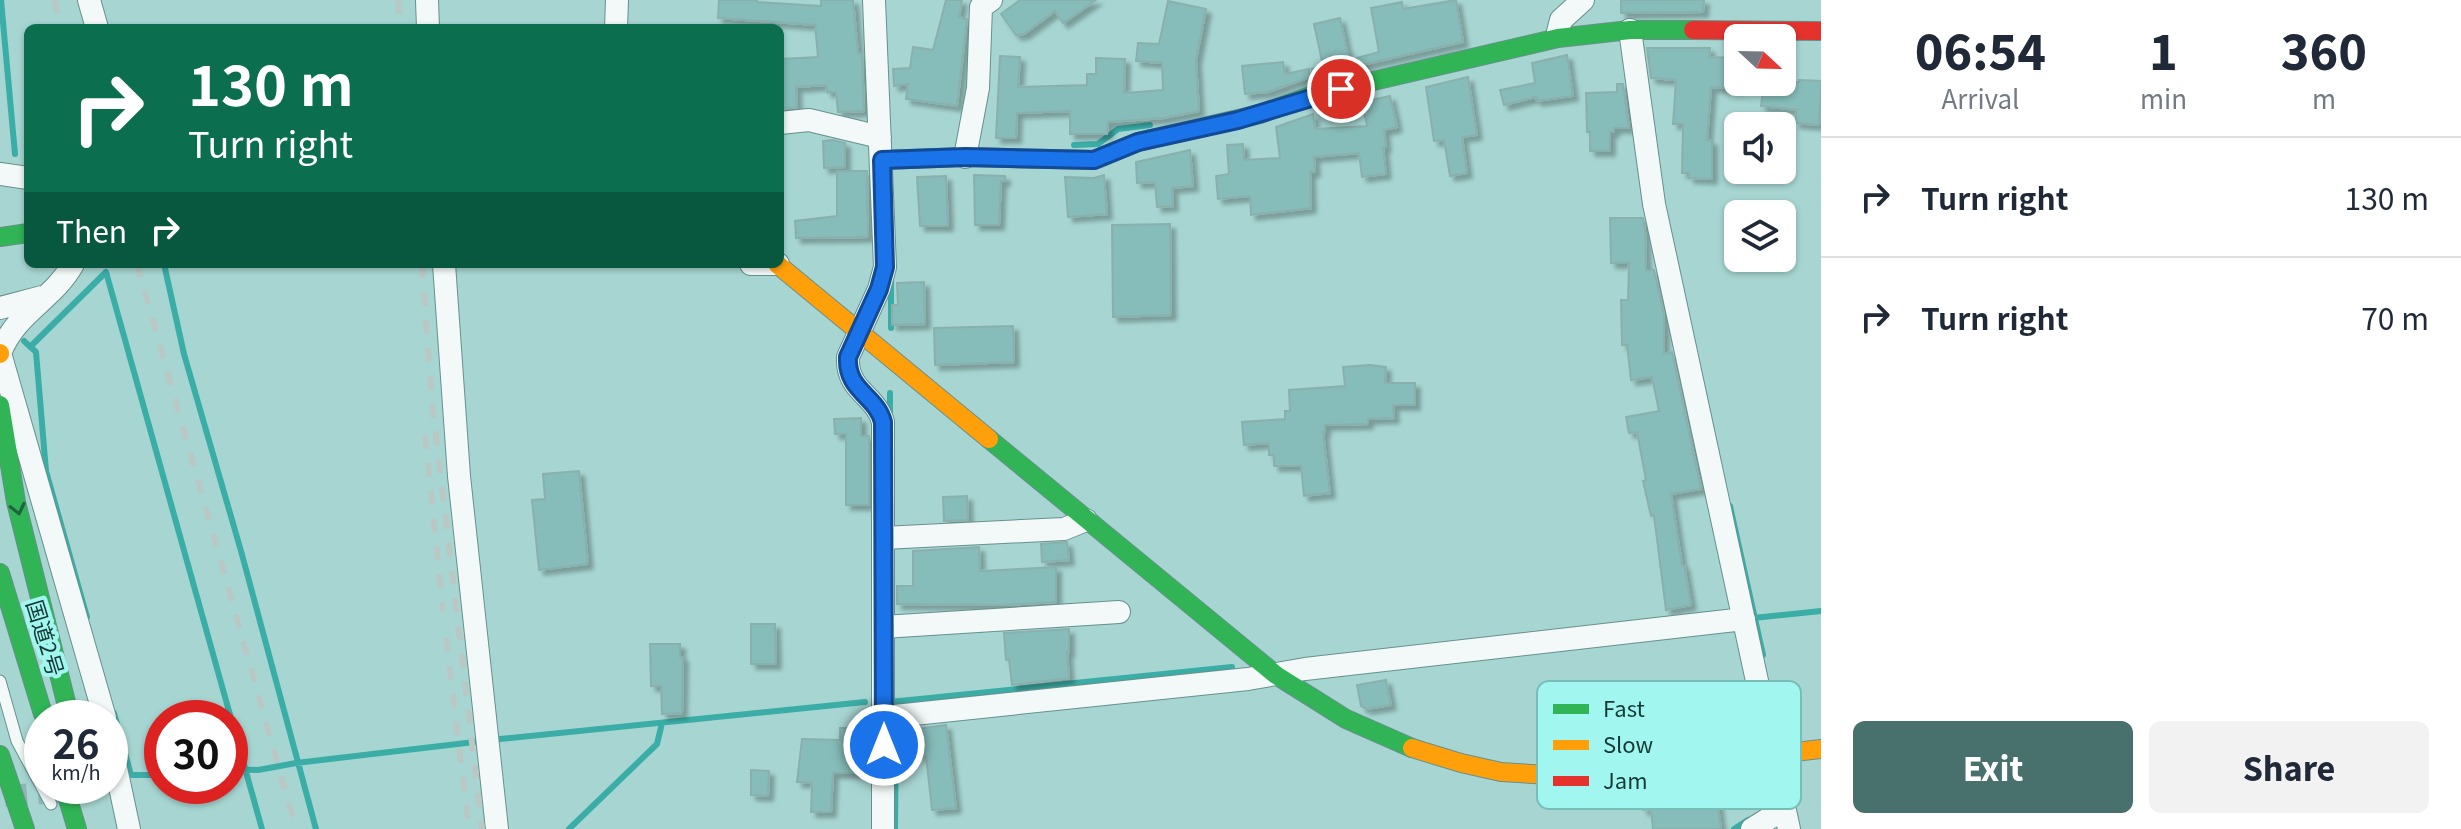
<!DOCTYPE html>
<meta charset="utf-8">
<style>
body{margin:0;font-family:Georgia,"Noto Sans JP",serif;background:#f2f2f3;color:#1f2937;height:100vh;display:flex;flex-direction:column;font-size:30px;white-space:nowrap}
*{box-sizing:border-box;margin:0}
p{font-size:26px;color:#747a83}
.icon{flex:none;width:44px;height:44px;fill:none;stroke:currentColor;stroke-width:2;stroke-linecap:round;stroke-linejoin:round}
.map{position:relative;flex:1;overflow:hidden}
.drawer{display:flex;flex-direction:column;background:#fff;width:640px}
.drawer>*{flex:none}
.banner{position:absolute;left:24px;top:24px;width:760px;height:244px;border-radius:12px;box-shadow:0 2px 6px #0004;background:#0b6e4f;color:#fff;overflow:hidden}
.needle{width:52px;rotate:112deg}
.tools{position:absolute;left:1724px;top:24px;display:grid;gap:16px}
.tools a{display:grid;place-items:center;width:72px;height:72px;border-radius:12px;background:#fff;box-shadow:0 2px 6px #0004;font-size:40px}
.speed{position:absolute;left:24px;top:700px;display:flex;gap:16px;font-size:40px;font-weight:700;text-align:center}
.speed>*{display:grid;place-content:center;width:104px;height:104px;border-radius:50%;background:#fff;box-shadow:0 2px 6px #0004;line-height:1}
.speed small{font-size:20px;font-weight:400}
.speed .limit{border:12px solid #d22;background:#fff;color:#111}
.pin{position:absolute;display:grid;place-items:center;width:68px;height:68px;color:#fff;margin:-34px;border:4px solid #fff;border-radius:50%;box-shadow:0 2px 8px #0007}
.me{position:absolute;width:88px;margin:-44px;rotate:0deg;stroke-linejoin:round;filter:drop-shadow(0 0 6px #0008)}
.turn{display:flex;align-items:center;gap:28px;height:168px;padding:0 32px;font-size:36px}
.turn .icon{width:104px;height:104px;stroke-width:2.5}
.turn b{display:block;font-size:56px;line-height:68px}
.then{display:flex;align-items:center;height:76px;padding:0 32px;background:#0003;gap:16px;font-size:30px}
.eta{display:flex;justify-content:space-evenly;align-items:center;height:136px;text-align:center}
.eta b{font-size:48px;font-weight:800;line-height:56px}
.action{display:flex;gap:16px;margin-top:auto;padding:16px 32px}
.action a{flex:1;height:92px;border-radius:12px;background:#48706d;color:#fff;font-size:32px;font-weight:800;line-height:92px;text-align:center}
.action a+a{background:#f2f2f3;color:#1f2937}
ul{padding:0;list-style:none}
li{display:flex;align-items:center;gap:24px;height:120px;padding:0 32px;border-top:2px solid #e0e1e3}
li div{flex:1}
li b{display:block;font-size:30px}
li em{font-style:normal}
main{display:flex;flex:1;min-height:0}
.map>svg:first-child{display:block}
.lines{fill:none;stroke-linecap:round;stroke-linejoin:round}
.stream{stroke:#3bada7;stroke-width:6}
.building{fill:#86bcb9;stroke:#8ab0ad;stroke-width:2;filter:url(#shadow)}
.street-tunnel{stroke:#8ab7b3;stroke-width:22;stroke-dasharray:22 11;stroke-linecap:butt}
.lane-casing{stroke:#67908c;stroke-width:13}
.street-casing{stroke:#67908c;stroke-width:24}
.fast-casing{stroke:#67908c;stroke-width:20}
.slow-casing{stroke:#67908c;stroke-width:20}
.jam-casing{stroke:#67908c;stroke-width:20}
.lane{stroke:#f2f9f8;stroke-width:11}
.street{stroke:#f2f9f8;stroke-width:22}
.fast{stroke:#30b455;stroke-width:18}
.slow{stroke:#ff9f0a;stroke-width:18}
.jam{stroke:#e5322d;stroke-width:18}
.rail{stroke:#b9c7c5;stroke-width:6;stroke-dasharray:14 14;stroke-linecap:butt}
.oneway{stroke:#1e6442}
.route-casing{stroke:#114b97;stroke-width:20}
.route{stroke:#1a73e8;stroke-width:14}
.labels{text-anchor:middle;stroke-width:8;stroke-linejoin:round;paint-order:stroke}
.street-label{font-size:22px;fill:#153937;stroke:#a1f7ef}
.key{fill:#a1f7ef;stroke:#77beb8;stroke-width:2}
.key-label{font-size:22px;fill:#153937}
</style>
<main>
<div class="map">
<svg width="1821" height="829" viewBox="0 0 1821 829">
<defs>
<filter id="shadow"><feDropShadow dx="5" dy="5" stdDeviation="2" flood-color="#0004"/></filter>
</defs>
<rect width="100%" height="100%" fill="#a7d6d2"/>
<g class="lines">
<path class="stream" d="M1,0L15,154
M1074,145L1098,144L1118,129L1150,125
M164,264L184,354L241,551L316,829
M891,328V280
M24,341L36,352L46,471L87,617
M30,347L106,272L262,829
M890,393V415
M1730,506L1763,655
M1753,618L1821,611
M890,702L1232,667
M114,713L131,775
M230,769L258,770L296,763L500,739L865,702
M130,775H162
M569,829L657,744L662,723
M895,829L896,721
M1734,829L1748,820"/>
</g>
<path class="building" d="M719,0H757V2L821,6V0H853L858,53H862L864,111L838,112L836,92H827L826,85L796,87L797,107L780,109V59L818,57L815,25L718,18Z
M946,0H962L959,17L967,19L957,106L906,99L908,84L894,86L893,69L910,68L913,47L933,50Z
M1020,0H1096L1063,23L1055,11L1024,34L1016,35L1001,14Z
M1456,0L1463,42L1313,76L1312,69L1323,66L1314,24L1340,18L1349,60L1379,52L1371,8L1402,2L1403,9Z
M1621,0H1704L1703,12L1621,13Z
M1168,1L1206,9L1196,60L1199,111L1164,118L1108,122L1107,134H1070V111L1017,113L1016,138H996L1000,56L1020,57L1018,87L1087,85V74H1096V58L1125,59L1124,93L1163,90L1162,63L1136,61L1138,43L1159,44Z
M1647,48H1710L1709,57L1738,58V89L1711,87L1707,140L1712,141V179L1689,178V173H1682L1683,124H1673L1676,80L1651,78Z
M1567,55L1573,96L1537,101L1536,97L1504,105L1500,90L1535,83L1532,63Z
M1283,62L1285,74L1309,69L1310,77L1268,92L1245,94L1242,66Z
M1468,77L1477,135L1462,137L1467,173L1450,176L1444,140L1434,141L1426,87Z
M1799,80L1821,81L1819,125L1795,123L1797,110L1761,106L1764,82H1799Z
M1617,84H1623L1629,128H1614V132H1610V151H1590V132H1587L1586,93L1617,92Z
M1390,96L1397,127L1384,130L1386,147H1383L1386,174L1362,177L1359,153L1314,157L1315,172H1310L1311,208L1251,215L1250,196L1218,199L1216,176L1229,174L1227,145L1243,144L1244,160L1280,158L1276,127L1313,114L1315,129L1367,126L1362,102Z
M833,140L845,143V167L824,168L823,141Z
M1190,150L1193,186L1172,188L1173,206L1157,207L1155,182L1137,183L1136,162Z
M837,171H867L868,237L796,238L795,221L837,216Z
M974,175L1005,176V181H1001L999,225H975Z
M1104,175L1107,214L1068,217L1065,177L1094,178Z
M946,176L948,226H920L917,177Z
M1610,218H1643L1645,230L1646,270H1654L1664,315V354L1672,352L1701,489L1671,494L1682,565H1684L1691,605L1666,610L1654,515L1651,516L1643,481L1646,480L1637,432L1629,433L1626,417L1659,411L1652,377L1631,380L1627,345H1622L1621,300H1628L1629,263H1611Z
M1170,224L1171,315L1113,317L1112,225Z
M924,282L925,324L892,325V305H898L897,283Z
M1013,326L1014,362L935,365L934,328Z
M1370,365L1386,367L1385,383H1415V405H1393L1394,418L1368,419V424L1325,425V432H1323L1330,493L1304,496L1301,466H1274V455H1269V443L1244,445L1242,422L1285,419V411H1290L1289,390L1345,386L1343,367Z
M861,418V436H869V505H846V434H835L834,419Z
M579,471L588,564L539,570L532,500L545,499L543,474Z
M967,496L968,520L944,521L943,497Z
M1067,542L1069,560L1042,562L1041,544Z
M979,547L980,571L1056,567V602L1002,605L897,604V586H913V551Z
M751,624H775L776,664H751Z
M1069,629V652H1067L1069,678L1012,685L1009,659L1006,660L1004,633Z
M650,644H680V657H683L682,713L662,714L661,686H651Z
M1386,680L1391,705L1367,709L1361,706L1357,685Z
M946,725L956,808L932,810L926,756L920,757L916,729Z
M840,728H867V760H855V773H833L831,812H811L812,783L797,782L802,739L840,740Z
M751,770L769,771L768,796L751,795Z
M1711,784L1713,800L1717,799L1721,829H1653L1651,809L1643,810L1641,792Z"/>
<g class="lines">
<path class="street-tunnel" d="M5,796L99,789"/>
<g class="lane-casing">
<path id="lane" d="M0,681L17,741L51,804"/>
</g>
<g class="street-casing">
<path id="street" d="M89,0L97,28
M427,0L428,28
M874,0L885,267L879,289L848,357C846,391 876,395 883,422V829
M616,28L617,0
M1630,30L1654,204L1789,829
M1558,32L1561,20L1583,0
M780,123L809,120L880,137
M965,157L978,88L981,7L991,0
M0,174L28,178
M73,264C53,300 17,311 0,353L105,718
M444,264L459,476L497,829
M751,264H778
M0,308L42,297
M883,538L1064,529L1086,520
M883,627L1119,612
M885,717L1248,679L1305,669L1744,619
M110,740L129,829
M1752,829L1784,809"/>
</g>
<g class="fast-casing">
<path id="fast" d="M882,160L965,157L1094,160L1138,142L1260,114L1313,95L1558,38L1630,30H1693
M0,237L28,233
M0,405L16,502L70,718
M989,439L1276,675L1346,719L1412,748
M0,573L43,714
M0,755L25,829
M64,786L77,829"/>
</g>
<g class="slow-casing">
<path id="slow" d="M777,264L989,439
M0,353V354
M1412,748L1461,763L1501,772L1583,777L1821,749"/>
</g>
<g class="jam-casing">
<path id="jam" d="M1693,30L1821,31"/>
</g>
<use href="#lane" class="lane"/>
<use href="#street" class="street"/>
<use href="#fast" class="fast"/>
<use href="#slow" class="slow"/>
<use href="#jam" class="jam"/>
<path class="rail" d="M54,0L62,28
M398,0L400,28
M137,264L296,829
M422,264L432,402L482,829
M425,435L443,611
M446,638L469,829"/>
</g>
<defs><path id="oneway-chevron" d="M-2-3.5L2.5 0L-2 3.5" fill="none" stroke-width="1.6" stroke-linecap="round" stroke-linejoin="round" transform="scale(2)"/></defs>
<use class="oneway" href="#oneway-chevron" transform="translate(18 509) rotate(77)"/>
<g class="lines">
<g class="route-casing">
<path id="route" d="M884,745L883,422C876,395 846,391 848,357L879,289L885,267L882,160L965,157L1094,160L1138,142L1238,120L1341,89"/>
</g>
<use href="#route" class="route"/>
</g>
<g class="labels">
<g class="street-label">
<text transform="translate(45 638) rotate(73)" y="8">国道2号</text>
</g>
</g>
<rect x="1537" y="681" width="264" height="128" rx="12" class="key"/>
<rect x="1553" y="704" width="36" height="10" fill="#30b455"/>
<rect x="1553" y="740" width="36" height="10" fill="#ff9f0a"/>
<rect x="1553" y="776" width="36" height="10" fill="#e5322d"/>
<g class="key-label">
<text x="1603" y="717">Fast</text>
<text x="1603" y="753">Slow</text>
<text x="1603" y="789">Jam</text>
</g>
</svg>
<div class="tools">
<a><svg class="needle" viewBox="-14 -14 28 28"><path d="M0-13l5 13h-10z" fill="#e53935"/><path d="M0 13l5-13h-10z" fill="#747a83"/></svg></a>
<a><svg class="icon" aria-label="sound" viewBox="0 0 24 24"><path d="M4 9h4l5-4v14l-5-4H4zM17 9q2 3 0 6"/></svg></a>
<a><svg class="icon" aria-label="layers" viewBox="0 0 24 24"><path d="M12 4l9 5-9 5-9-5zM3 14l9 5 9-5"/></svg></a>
</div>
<div class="speed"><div>26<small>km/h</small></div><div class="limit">30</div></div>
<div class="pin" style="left:1341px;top:89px;background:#d93025"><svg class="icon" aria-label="arrive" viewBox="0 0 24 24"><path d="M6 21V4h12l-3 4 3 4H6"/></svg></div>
<svg class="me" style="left:884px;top:745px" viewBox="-20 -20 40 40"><circle r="17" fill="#1a73e8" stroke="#fff" stroke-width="3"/><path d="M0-11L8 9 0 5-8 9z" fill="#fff"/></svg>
<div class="banner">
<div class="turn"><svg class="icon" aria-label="right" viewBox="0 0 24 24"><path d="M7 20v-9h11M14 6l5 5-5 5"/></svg><div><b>130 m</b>Turn right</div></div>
<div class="then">Then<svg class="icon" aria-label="right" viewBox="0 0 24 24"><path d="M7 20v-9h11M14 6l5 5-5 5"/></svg></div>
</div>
</div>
<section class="drawer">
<div class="eta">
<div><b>06:54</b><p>Arrival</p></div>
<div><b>1</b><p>min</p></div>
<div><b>360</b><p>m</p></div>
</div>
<ul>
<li><svg class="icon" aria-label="right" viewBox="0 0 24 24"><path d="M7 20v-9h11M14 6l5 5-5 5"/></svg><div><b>Turn right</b></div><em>130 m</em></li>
<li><svg class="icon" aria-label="right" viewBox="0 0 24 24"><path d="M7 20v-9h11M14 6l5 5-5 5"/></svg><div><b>Turn right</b></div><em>70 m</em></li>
</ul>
<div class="action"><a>Exit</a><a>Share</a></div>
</section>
</main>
